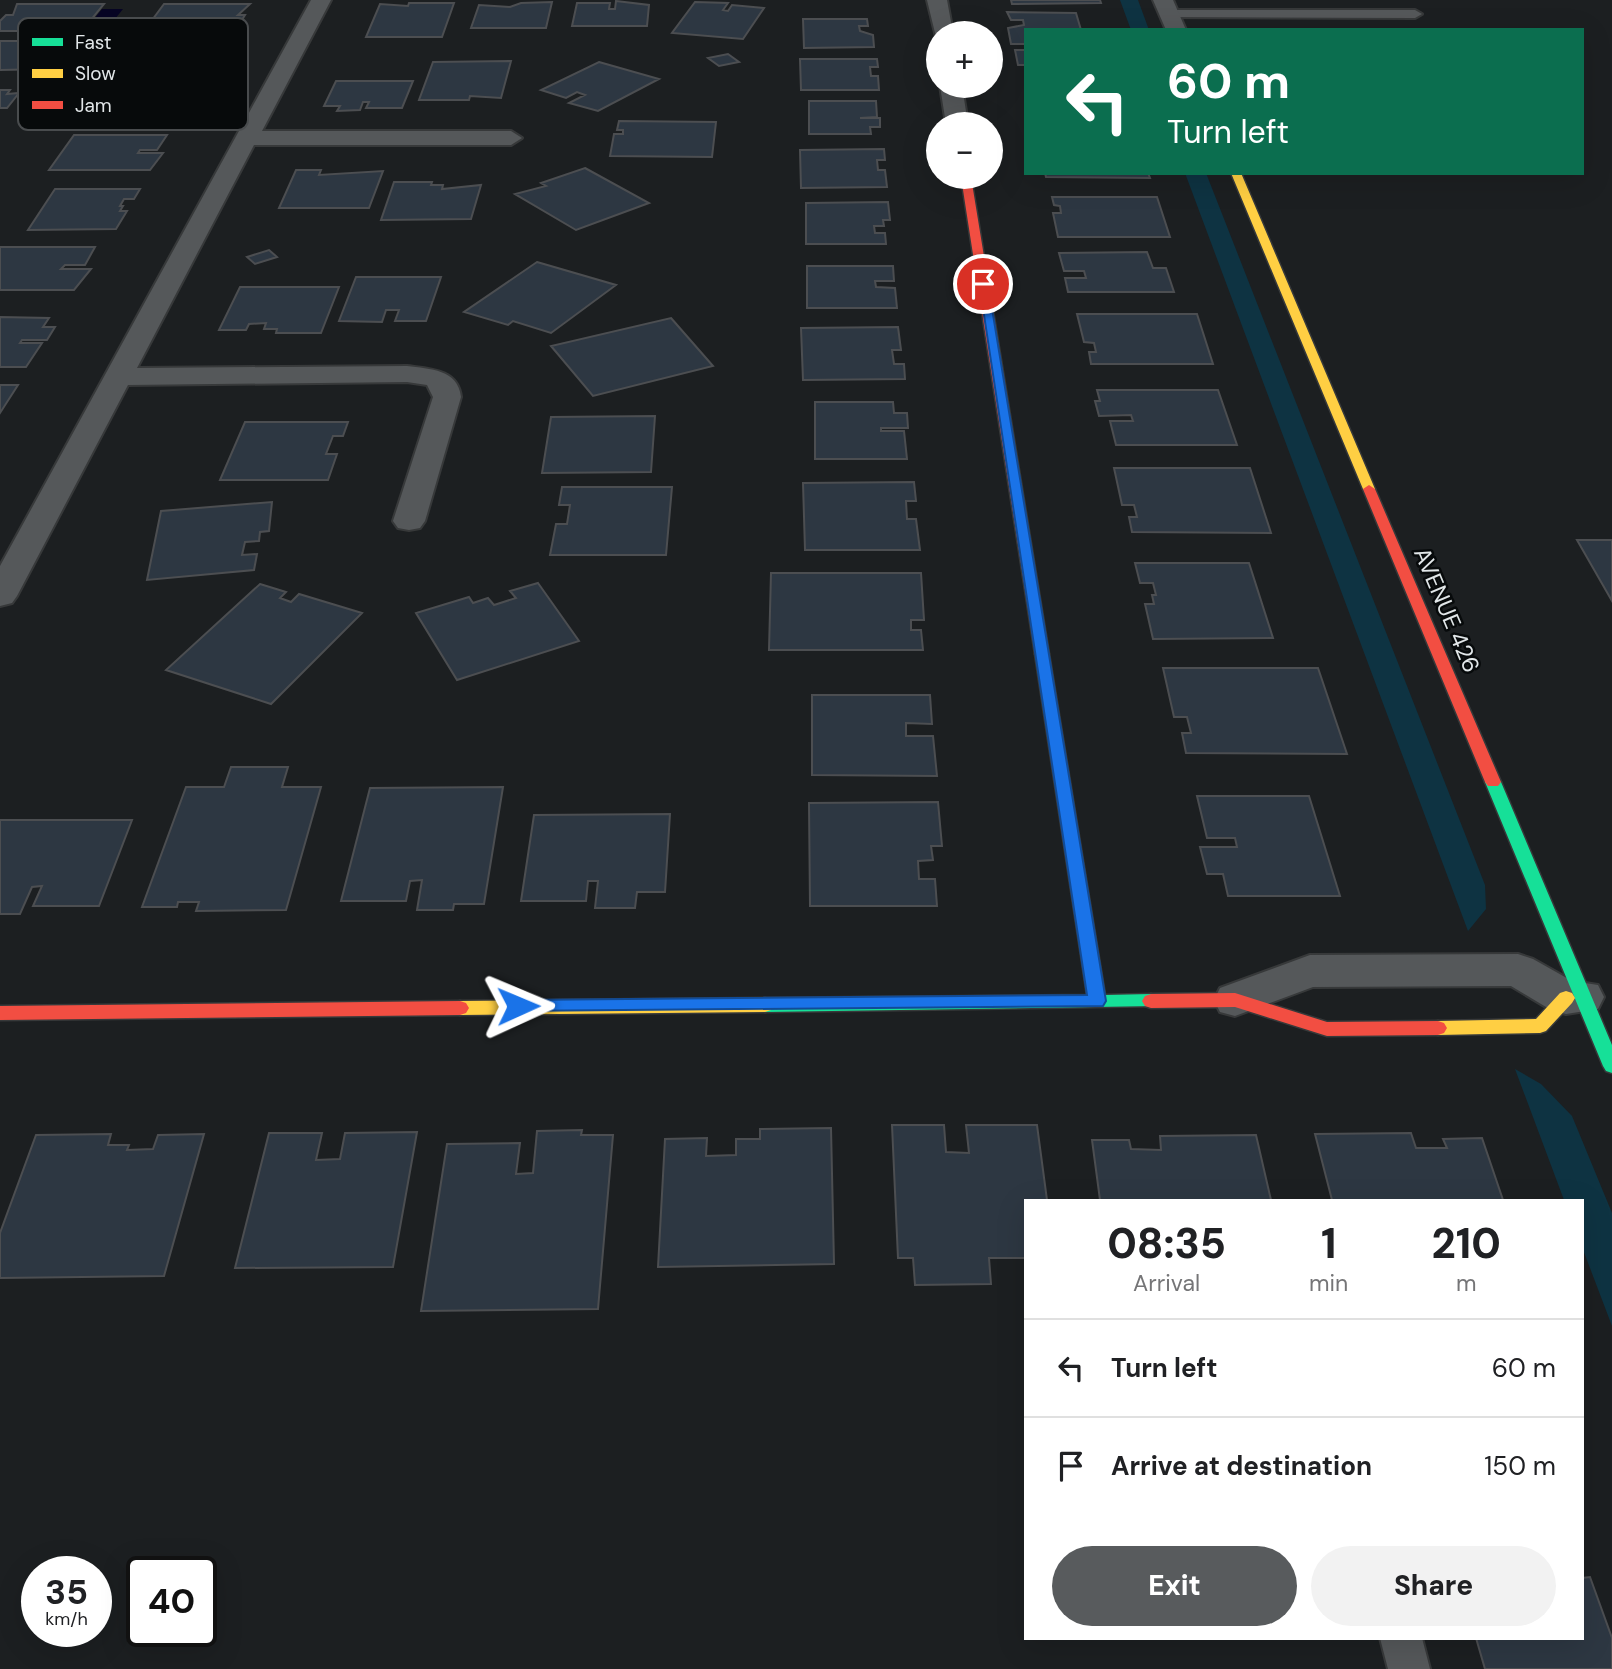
<!DOCTYPE html>
<meta charset="utf-8">
<style>
body{margin:0;font-family:"DM Sans",sans-serif;background:#f2f2f2;color:#202124;height:100vh;display:flex;flex-direction:column;font-size:26px;white-space:nowrap}
*{box-sizing:border-box;margin:0}
p{font-size:23px;color:#757577}
.icon{flex:none;width:38px;height:38px;fill:none;stroke:currentColor;stroke-width:2;stroke-linecap:round;stroke-linejoin:round}
.map{position:relative;flex:1;overflow:hidden}
.sheet{position:absolute;left:1024px;top:1199px;width:560px;height:441px;display:flex;flex-direction:column;background:#fff;border-radius:0px;box-shadow:0 7px 28px #0002}
.sheet>*{flex:none}
.banner{position:absolute;left:1024px;top:28px;width:560px;height:147px;border-radius:0px;box-shadow:0 7px 28px #0002;background:#0b6e4f;color:#fff;overflow:hidden}
.fabs{position:absolute;left:926px;top:21px;display:grid;gap:14px}
.fabs a{display:grid;place-items:center;width:77px;height:77px;border-radius:50%;background:#fff;box-shadow:0 7px 28px #0002;font-size:35px}
.speed{position:absolute;left:21px;top:1556px;display:flex;gap:14px;font-size:35px;font-weight:700;text-align:center}
.speed>*{display:grid;place-content:center;width:91px;height:91px;border-radius:50%;background:#fff;box-shadow:0 7px 28px #0002;line-height:1}
.speed small{font-size:18px;font-weight:400}
.speed .limit{border:4px solid #111;border-radius:10px;background:#fff;color:#111}
.pin{position:absolute;display:grid;place-items:center;width:60px;height:60px;color:#fff;margin:-30px;border:4px solid #fff;border-radius:50%;box-shadow:0 2px 7px #0007}
.me{position:absolute;width:77px;margin:-38px;rotate:89deg;stroke-linejoin:round;filter:drop-shadow(0 0 5px #0008)}
.turn{display:flex;align-items:center;gap:24px;height:147px;padding:0 28px;font-size:32px}
.turn .icon{width:91px;height:91px;stroke-width:2.5}
.turn b{display:block;font-size:49px;line-height:60px}
.eta{display:flex;justify-content:space-evenly;align-items:center;height:119px;text-align:center}
.eta b{font-size:42px;font-weight:800;line-height:49px}
.action{display:flex;gap:14px;margin-top:auto;padding:14px 28px}
.action a{flex:1;height:80px;border-radius:42px;background:#585b5d;color:#fff;font-size:28px;font-weight:800;line-height:80px;text-align:center}
.action a+a{background:#f2f2f2;color:#202124}
ul{padding:0;list-style:none}
li{display:flex;align-items:center;gap:21px;height:98px;padding:0 28px;border-top:2px solid #e0e0e0}
li div{flex:1}
li b{display:block;font-size:26px}
li em{font-style:normal}
.map>svg:first-child{display:block}
.green{fill:#0e3342}
.water{fill:#060423}
.building{fill:#2d3742;stroke:#4c4e51;stroke-width:2}
.lines{fill:none;stroke-linecap:round;stroke-linejoin:round}
.lane-casing{stroke:#37393a;stroke-width:4}
.street-casing{stroke:#37393a;stroke-width:4}
.fast-casing{stroke:#37393a;stroke-width:3}
.slow-casing{stroke:#37393a;stroke-width:3}
.jam-casing{stroke:#37393a;stroke-width:3}
.lane{fill:#55585a;fill-rule:evenodd}
.street{fill:#55585a;fill-rule:evenodd}
.fast{fill:#16e098;fill-rule:evenodd}
.slow{fill:#ffcf43;fill-rule:evenodd}
.jam{fill:#f24e42;fill-rule:evenodd}
.route{fill:#1a73e8;stroke:#114b97;stroke-width:2}
.labels{text-anchor:middle;stroke-width:5;stroke-linejoin:round;paint-order:stroke}
.street-label{font-size:23px;fill:#e2e7e9;stroke:#070a0b}
.key{fill:#070a0b;stroke:#494c4e;stroke-width:2}
.key-label{font-size:19px;fill:#e2e7e9}
</style>
<div class="map">
<svg width="1612" height="1669" viewBox="0 0 1612 1669">
<rect width="100%" height="100%" fill="#1c1f21"/>
<path class="green" d="M1120,0H1138L1149,30H1131Z
M1185,173H1206L1485,885L1486,909L1468,931Z
M1515,1069L1541,1084L1572,1116L1612,1213V1326L1582,1247V1200H1564Z"/>
<path class="water" d="M102,9H123L107,29H86Z"/>
<path class="building" d="M1011,0H1100L1101,3L1012,4Z
M616,1L649,5L647,26H572L577,3H610L609,9H615Z
M552,2L546,28H471L479,5L510,7L521,3Z
M695,2L728,3L723,10L728,11L732,5L764,8L743,39L672,33Z
M409,3H454L442,37H366L380,4L408,6Z
M17,4H104L82,31H0V21L6,15H13Z
M164,4H250L238,15H245L235,31H144Z
M1007,12L1076,13L1081,30H1026V44H1011L1008,28L1024,25L1023,20H1011Z
M803,19H867L868,26H859L860,31L873,35L874,47L804,48Z
M0,41H71L48,69L0,70Z
M1015,50H1026V69L1025,65H1018Z
M728,54L739,62L719,66L708,58Z
M800,59H877L878,67H870L871,76H878L879,90H801Z
M511,61L501,98L470,96L469,100H419L433,62Z
M599,62L659,79L598,111L569,103L585,95L577,92L566,98L541,90Z
M336,81H413L402,108H366L369,102H363L360,110L337,111L340,106H324Z
M0,90H10L7,94L19,93L7,108H0Z
M809,101H876L877,117L860,118H880V127H870L871,134H809Z
M619,121L716,122L712,157L610,156L614,134H623V130H617Z
M74,135H167L157,150H140L138,153H163L150,170H49Z
M884,149L885,160H877L878,170H885L887,187L801,188L800,150Z
M585,168L649,203L576,230L515,194L546,186L541,183Z
M296,170H321L319,175L383,171L369,208H279Z
M1045,173H1148L1150,178L1046,177Z
M394,182H432L431,185H443L442,189L481,185L471,219L381,220Z
M55,189H140L134,199H124L120,206H123L120,211H127L116,229L28,230Z
M1052,197H1157L1170,237H1058L1053,213H1061L1060,206L1054,205Z
M888,202L890,220H883L884,226H874L875,233H885L886,244H806V203Z
M0,247H95L85,265H65L61,269H91L74,290H0Z
M269,250L277,257L255,264L247,257Z
M1147,252L1153,268H1166L1174,292H1068L1065,278H1086L1084,271H1064L1059,253Z
M537,262L616,285L551,333L513,321L508,325L464,312Z
M807,266H893L894,281H875L876,287L895,288L897,308H807Z
M356,277H441L426,321H395L399,310H386L382,322L339,321Z
M240,287H339L321,333H276L277,329H264L266,323L249,324L246,330H219Z
M1077,314H1197L1213,364H1091L1089,352H1096L1094,343L1084,342Z
M0,317L49,318L43,327H55L47,340H22L20,343H42L26,367H0Z
M671,318L713,366L593,396L551,346Z
M898,327L901,350H892L894,364H904L905,379L803,380L801,328Z
M0,385H18L0,413Z
M1097,390H1218L1237,445H1116L1110,421H1133L1131,415L1099,416L1095,401H1100Z
M815,402H893L894,413H907L908,428H881V431H904L907,459H815Z
M655,416L651,472L542,473L551,417Z
M245,422H348L343,436H333L326,454H337L328,480H220Z
M1114,468H1250L1271,533L1132,532L1129,517H1137L1134,505H1122Z
M914,482L916,501H906L907,519H916L920,550H805L803,483Z
M562,487H672L666,555H550L556,524H567L570,505H559Z
M272,502L269,531L260,532L259,541L245,542L242,555L257,554L254,570L147,580L161,511Z
M1577,540H1612V601Z
M1135,563H1249L1273,638L1153,639L1145,604H1154L1152,595H1156L1153,583H1140Z
M771,573H921L924,620H911V630H921L923,650H769Z
M538,583L579,641L457,680L416,613L469,597L473,603L488,598L494,605L516,598L510,591Z
M260,584L286,592L280,598L291,602L299,594L362,613L271,704L166,670Z
M1163,668H1318L1347,754L1186,753L1182,733H1191L1187,717H1174Z
M812,695H930L932,724L906,723V736H933L937,776L812,775Z
M231,767H288L282,787H321L286,910L196,911L199,902H178L177,907H142L186,787H224Z
M503,787L484,904H454L453,910H417L422,880L410,881L406,901H341L370,788Z
M1197,796H1309L1340,896H1228L1223,874H1207L1200,847H1237L1235,838H1207Z
M938,802L942,846H931L933,860L918,861L919,879H935L937,906H810L809,803Z
M670,814L665,892H637L635,908H595L598,881H588L586,901H521L534,815Z
M0,820H132L99,906H33L42,886L32,887L20,914H0Z
M892,1125H944L946,1152L969,1153L966,1125H1037L1047,1200H1026V1258H989L991,1284L915,1285L913,1258H898Z
M831,1128L834,1264L658,1267L665,1139L707,1138L706,1156L736,1155V1139H760V1129Z
M582,1130L581,1135H613L598,1309L421,1311L447,1144L520,1143L516,1174L533,1173L537,1131Z
M417,1132L393,1267L235,1268L269,1133H322L316,1160L340,1159L345,1133Z
M1411,1133L1416,1148H1447L1443,1139L1482,1138L1503,1200H1332L1315,1134Z
M111,1134L108,1145H129L127,1150L153,1149L158,1135L204,1134L164,1276L0,1278V1233L36,1135Z
M1256,1135L1271,1200H1100L1092,1140H1129L1131,1149L1161,1150L1160,1136Z
M1590,1577L1612,1638V1669H1485L1476,1638H1582V1578Z"/>
<g class="lines">
<g class="lane-casing">
<path id="lane" d="M1170,10H1415L1422,14L1415,18L1165,17L1163,14Z
M1380,1638H1422L1430,1669H1388Z"/>
</g>
<g class="street-casing">
<path id="street" d="M311,0H331L262,131H511L522,138L511,145H254L137,368L407,366C430,369 458,369 461,397L425,521L420,528L409,530L398,528L393,521L433,397L427,385L407,382L128,385L17,596L12,603L0,606V566Z
M927,0H947L953,33H938L936,37Z
M1153,0H1173L1186,30H1166Z
M940,86H962L968,124H946Z
M1518,954L1533,959L1572,981L1598,985L1604,997L1598,1009L1566,1014L1551,1010L1511,986L1313,987L1235,1016L1220,1012L1214,1000L1220,988L1310,955Z"/>
</g>
<g class="fast-casing">
<path id="fast" d="M1042,650L1049,654L1105,995L1151,994L1157,996L1160,1001L1157,1006L765,1012L759,1010L756,1005L759,1000L765,998L1087,995L1035,654Z
M1493,777L1501,782L1612,1045V1073L1606,1071L1603,1066L1485,782Z"/>
</g>
<g class="slow-casing">
<path id="slow" d="M1231,173H1241L1375,489L1373,492L1369,493L1363,489Z
M1566,991L1572,993L1575,998L1572,1003L1546,1031L1540,1033L1438,1035L1432,1033L1429,1028L1432,1023L1438,1021L1536,1019L1560,993Z
M765,998L771,1000L774,1005L771,1010L765,1012L460,1015L454,1013L451,1008L454,1003L460,1001Z"/>
</g>
<g class="jam-casing">
<path id="jam" d="M961,177H971L1049,654L1042,658L1035,654Z
M1369,485L1375,489L1501,782L1498,786H1488L1485,782L1363,489Z
M1235,993L1327,1022L1438,1021L1444,1023L1447,1028L1444,1033L1438,1035L1327,1036L1235,1007L1151,1008L1145,1006L1142,1001L1145,996L1151,994Z
M460,1001L466,1003L469,1008L466,1013L460,1015L0,1020V1006Z"/>
</g>
<use href="#lane" class="lane"/>
<use href="#street" class="street"/>
<use href="#fast" class="fast"/>
<use href="#slow" class="slow"/>
<use href="#jam" class="jam"/>
</g>
<path class="route" d="M979,282L988,284L1106,1001L1103,1006L511,1011L509,1006L511,1002L518,1000L1087,995Z"/>
<g class="labels">
<g class="street-label">
<text transform="translate(1447 610) rotate(67)" y="8">AVENUE 426</text>
</g>
</g>
<rect x="18" y="18" width="230" height="112" rx="10" class="key"/>
<rect x="32" y="38" width="31" height="8" fill="#16e098"/>
<rect x="32" y="69" width="31" height="9" fill="#ffcf43"/>
<rect x="32" y="101" width="31" height="8" fill="#f24e42"/>
<g class="key-label">
<text x="75" y="49">Fast</text>
<text x="75" y="80">Slow</text>
<text x="75" y="112">Jam</text>
</g>
</svg>
<div class="fabs">
<a>+</a>
<a>−</a>
</div>
<div class="speed"><div>35<small>km/h</small></div><div class="limit">40</div></div>
<div class="pin" style="left:983px;top:284px;background:#d93025"><svg class="icon" aria-label="arrive" viewBox="0 0 24 24"><path d="M6 21V4h12l-3 4 3 4H6"/></svg></div>
<svg class="me" style="left:518px;top:1006px" viewBox="-20 -20 40 40"><path d="M0-17L14 15 0 8-14 15z" fill="#1a73e8" stroke="#fff" stroke-width="4"/></svg>
<div class="banner">
<div class="turn"><svg class="icon" aria-label="left" viewBox="0 0 24 24"><path d="M17 20v-9H6M10 6l-5 5 5 5"/></svg><div><b>60 m</b>Turn left</div></div>
</div>
<section class="sheet">
<div class="eta">
<div><b>08:35</b><p>Arrival</p></div>
<div><b>1</b><p>min</p></div>
<div><b>210</b><p>m</p></div>
</div>
<ul>
<li><svg class="icon" aria-label="left" viewBox="0 0 24 24"><path d="M17 20v-9H6M10 6l-5 5 5 5"/></svg><div><b>Turn left</b></div><em>60 m</em></li>
<li><svg class="icon" aria-label="arrive" viewBox="0 0 24 24"><path d="M6 21V4h12l-3 4 3 4H6"/></svg><div><b>Arrive at destination</b></div><em>150 m</em></li>
</ul>
<div class="action"><a>Exit</a><a>Share</a></div>
</section>
</div>
